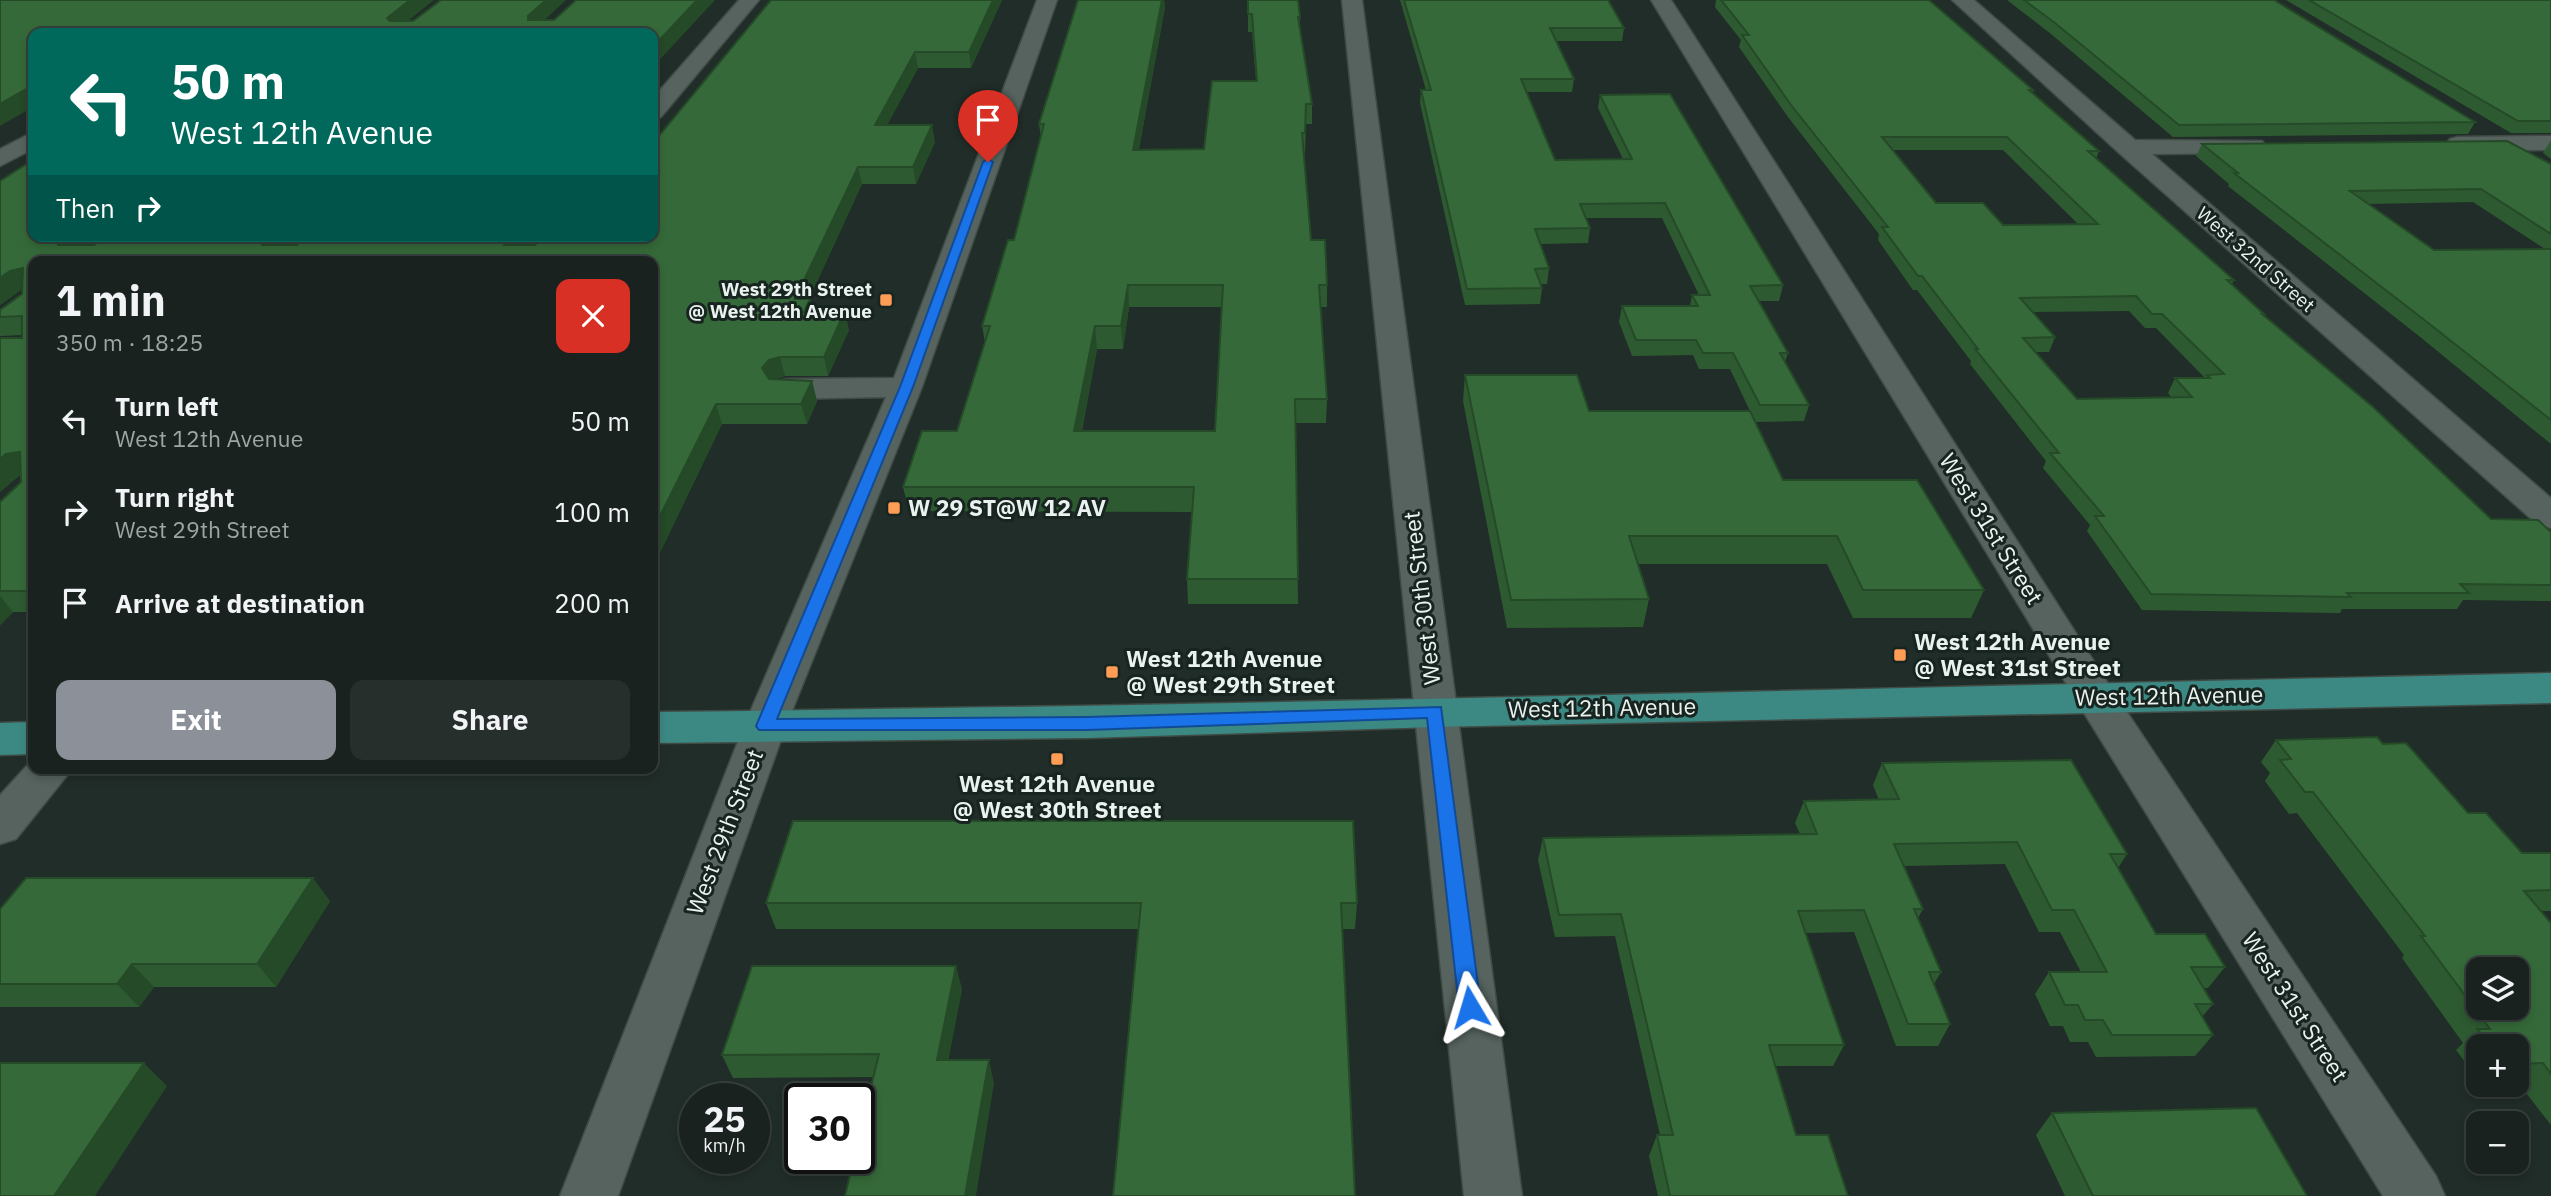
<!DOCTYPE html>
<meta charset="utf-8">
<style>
body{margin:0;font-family:"IBM Plex Sans",sans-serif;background:#262f2b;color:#f1f3f6;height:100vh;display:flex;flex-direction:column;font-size:26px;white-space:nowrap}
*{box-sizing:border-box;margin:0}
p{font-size:23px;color:#9fa4a4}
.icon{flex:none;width:38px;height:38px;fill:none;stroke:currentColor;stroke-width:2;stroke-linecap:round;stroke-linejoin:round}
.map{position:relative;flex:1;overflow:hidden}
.sheet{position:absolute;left:28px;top:256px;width:630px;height:518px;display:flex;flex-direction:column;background:#19221e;border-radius:14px;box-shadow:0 4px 10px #0003,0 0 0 2px #373f3c}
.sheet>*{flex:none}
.top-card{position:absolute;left:28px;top:28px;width:630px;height:214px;border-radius:14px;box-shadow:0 4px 10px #0003,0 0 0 2px #373f3c;background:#00695c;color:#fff;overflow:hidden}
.fabs{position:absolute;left:2466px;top:957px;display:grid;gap:14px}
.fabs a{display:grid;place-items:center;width:63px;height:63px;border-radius:14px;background:#19221e;box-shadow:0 4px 10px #0003,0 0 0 2px #373f3c;font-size:35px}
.speed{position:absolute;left:679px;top:1083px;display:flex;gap:14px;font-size:35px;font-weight:700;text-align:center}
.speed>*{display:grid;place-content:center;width:91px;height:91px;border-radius:50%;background:#19221e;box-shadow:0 4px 10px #0003,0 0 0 2px #373f3c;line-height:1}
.speed small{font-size:18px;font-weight:400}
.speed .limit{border:4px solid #111;border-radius:10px;background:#fff;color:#111}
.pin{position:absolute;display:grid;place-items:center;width:60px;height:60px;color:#fff;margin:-72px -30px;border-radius:50% 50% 50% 0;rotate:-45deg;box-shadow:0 0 7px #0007}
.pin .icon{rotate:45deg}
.me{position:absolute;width:77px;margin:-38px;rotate:353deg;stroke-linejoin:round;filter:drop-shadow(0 0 5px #0008)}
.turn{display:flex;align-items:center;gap:24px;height:147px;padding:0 28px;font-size:32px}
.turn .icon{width:91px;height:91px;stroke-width:2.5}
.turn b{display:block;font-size:49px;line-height:60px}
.then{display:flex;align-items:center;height:66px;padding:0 28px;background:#0003;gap:14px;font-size:26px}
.round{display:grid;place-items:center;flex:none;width:74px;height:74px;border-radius:14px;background:#262f2b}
.summary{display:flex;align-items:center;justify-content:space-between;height:119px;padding:0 28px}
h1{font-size:42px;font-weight:700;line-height:52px}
.button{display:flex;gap:14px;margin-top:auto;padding:14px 28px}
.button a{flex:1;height:80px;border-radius:14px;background:#8c9099;color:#fff;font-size:28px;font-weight:700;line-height:80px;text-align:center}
.button a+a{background:#262f2b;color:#f1f3f6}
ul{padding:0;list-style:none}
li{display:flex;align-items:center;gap:21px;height:91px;padding:0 28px}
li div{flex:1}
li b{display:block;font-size:26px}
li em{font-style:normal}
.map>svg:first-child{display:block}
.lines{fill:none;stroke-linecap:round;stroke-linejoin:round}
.minor-casing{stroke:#404b46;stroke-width:3}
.major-casing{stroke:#404b46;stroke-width:3}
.minor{fill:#56635e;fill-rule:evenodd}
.major{fill:#3c8883;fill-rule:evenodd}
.wall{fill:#2e5a31;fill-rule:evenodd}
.shaded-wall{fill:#254a28}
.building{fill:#356939;stroke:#254a28;stroke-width:2;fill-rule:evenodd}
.route{fill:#1a73e8;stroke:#114b97;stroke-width:2}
.poi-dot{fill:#fd9c55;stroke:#17241f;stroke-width:2.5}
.labels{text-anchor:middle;stroke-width:6;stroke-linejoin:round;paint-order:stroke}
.far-street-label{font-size:19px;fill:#eaf2ef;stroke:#17241f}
.far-poi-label{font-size:19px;font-weight:bold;fill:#eaf2ef;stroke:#17241f;text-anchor:end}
.poi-label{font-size:23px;font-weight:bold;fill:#eaf2ef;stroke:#17241f;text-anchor:start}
.street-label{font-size:23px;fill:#eaf2ef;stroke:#17241f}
</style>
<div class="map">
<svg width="2551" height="1196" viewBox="0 0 2551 1196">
<rect width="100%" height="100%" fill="#212d28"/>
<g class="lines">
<g class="minor-casing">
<path id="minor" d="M739,0H759L661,117L653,119V98Z
M1037,0H1057L922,387L786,726L618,1196H560L744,726L886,397L786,399L775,396L770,389L775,382L786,379L894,378Z
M1342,0H1362L1522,1196H1464Z
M1651,0H1671L2111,688L2436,1176L2445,1196H2383L2081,708Z
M1952,0H1974L2135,140L2262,141L2266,146L2262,151L2254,153L2152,154L2551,498V528L2538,525L2118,152Z
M33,132V149L0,166V149Z
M2551,136V150L2458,151L2450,149L2446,144L2450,139L2458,137Z
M33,759V768H73L16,839L0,844V795Z"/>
</g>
<g class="major-casing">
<path id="major" d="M2551,673V703L1435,727L1087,738L653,743V712C1286,705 1918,687 2551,673Z
M33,722V754L0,755V723Z"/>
</g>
<use href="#minor" class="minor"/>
<use href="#major" class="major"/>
</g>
<path class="wall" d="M1002,0L971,68H918L887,125L935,142L916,184H862L809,299H810L814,312L849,330L828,376H785L775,379L812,381L817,401L807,424H722L653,567V261H33V612H13L0,625V502L21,482V474L0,492L22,335L0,336V310L22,294V289L0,305V181L97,236L86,245L295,236L286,245L524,243L523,245H535L653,236V143Z
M1078,0H1164L1165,7L1139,149H1204L1256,81L1252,32H1248V0L1300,17V32L1312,104V124H1306L1305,153H1303L1311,240L1327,285V307H1321L1327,399L1326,423H1295L1298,604H1188L1187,579L1192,512L909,511L903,487L957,431L985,342L982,326L1014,240L1041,138L1039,124ZM1129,307H1222L1215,431H1082L1097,349H1123Z
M1400,0H1608L1624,28L1622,41H1556L1574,79L1572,92H1527L1555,160L1623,159L1598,108L1600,95L1783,285L1779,301H1759L1788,353L1785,362L1809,405L1804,421L1755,422L1783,480L1984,590L1971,618H1853L1827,564H1638L1649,599L1643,627L1507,628L1463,401L1465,375L1589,411H1750L1730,369H1699L1693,355L1632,356L1619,322L1622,306H1690L1692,295H1699L1662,218H1586L1590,228L1588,243L1540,244L1549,268L1547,284H1541L1542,288L1540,304L1465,305L1420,103L1421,90H1426Z
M1716,0H1929L2033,90L2032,93L2099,151L2096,159L2234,280L2232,284L2264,314V315L2491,519L2551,532V601L2463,600L2457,609H2342L2340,613L2142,610L2087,531L2090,525L2043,468L2046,461L1970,364L1971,361L1917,290H1913L1878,240L1879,234L1788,117L1739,47L1741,40L1715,7ZM1893,150H2003L2078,224L2003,225L1936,203ZM2129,311L2145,328H2156L2205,378H2175L2168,393L2171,397L2077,399L2036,352H2049L2055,337L2032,312Z
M2007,0H2274L2475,122L2468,134L2173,137L2051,34Z
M2286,0H2551V133H2511Z
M2551,140V159L2543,153Z
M2202,144L2551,164V444L2419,336L2228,186L2229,184L2196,156ZM2473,202L2545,249L2434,250L2368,204Z
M2276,740L2383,744L2468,813L2522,853H2551V911H2541L2551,923V1125L2519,1084H2516V1046H2478V1079L2456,1050L2463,1043L2402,958L2404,955L2297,813L2289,814L2265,781L2270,773L2261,762Z
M1882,763L2127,854L2118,868L2156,934L2225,967L2208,988H2203L2213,1004L2202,1017L2213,1035L2195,1056L2096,1057L2088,1042H2070L2063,1026H2050L2035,994L2049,972H2081L2060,932H2039L2005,864L1903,866L1923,909L1918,918L1941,972L1934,984L1950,1024L1938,1046H1896L1854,932L1805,933L1844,1045L1833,1066H1775L1796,1135L1848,1196H1658L1649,1156L1657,1135H1660L1615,936L1555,937L1538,860L1543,838L1800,834L1795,823L1804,801L1879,800L1873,785Z
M330,901L276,987H154L139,1007H0V909Z
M766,903H1357L1355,929H776Z
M962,989L948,1060L994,1083L873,1077L733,1078L722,1055Z
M2052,1113L2307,1196H2065L2036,1135Z"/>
<path class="shaded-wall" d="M410,0H434L393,33L387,18Z
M546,0H566L533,31L528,20V16Z
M697,0H715L653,67V47Z
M993,0H1002L971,68L969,52Z
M1162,0H1164L1165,7L1135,170L1133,150Z
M915,52L918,68L878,142L875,125Z
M33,85V107L0,126V104Z
M932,125L935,142L916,184L913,167Z
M858,167L862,184L800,318L795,299Z
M64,236H97L69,259L58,245V241Z
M267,236H295L271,259L262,245V241Z
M510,236H522L524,243L513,261L504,245Z
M23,268L22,289L0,305V278L10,271Z
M1128,285L1129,307L1123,349L1121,326Z
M810,299L815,317L804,312Z
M845,311L849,330L828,376L824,357Z
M1095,326L1097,349L1077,455L1074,431Z
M780,357L785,376L774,379L768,387L762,368L769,360Z
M812,381L817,401L807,424L801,404Z
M716,404L722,424L653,567V530Z
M20,452V474L0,492V459L6,454Z
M0,596L13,612L0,625Z
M313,878L330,901L276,987L257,964Z
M132,964L154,987L139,1007L117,984Z
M956,966L962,989L944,1083L937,1060Z
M989,1060L994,1083L976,1196H965Z
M144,1063L167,1086L95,1196H54Z"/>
<path class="building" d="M0,0H410L387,18L390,21H413L441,0H546L528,16V20H554L576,0H697L653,47V33H33V85L0,104Z
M771,0H993L969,52H915L875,125H932L913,167H858L795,299H810L804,312L845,311L824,357H780L769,360L762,368L769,379L812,381L801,404H716L653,530V261H33V591H0V502L21,482L20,452L6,454L0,459V338H22V316L0,317V310L22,294L23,268L10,271L0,278V181L33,160V236H64L58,241V245H94L104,236H267L262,241V245H297L304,236H510L504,245H535L543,236H653V143Z
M1078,0H1162L1133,150L1204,149L1212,81H1257L1252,14H1248V0H1298L1300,17H1298L1312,104H1306L1305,133H1302L1311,240H1325L1327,285H1319L1327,399H1295L1298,579H1187L1194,487H903L922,431H957L990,326H982L1008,240H1014L1044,124H1039ZM1128,285H1223L1215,431H1074L1095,326H1121Z
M1404,0H1608L1624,28H1550L1574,79H1521L1555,160L1632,159L1600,95L1670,94L1783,285L1750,286L1788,353H1780L1809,405H1760L1733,353H1703L1696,340H1636L1622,306H1698L1692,295H1710L1665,203L1580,204L1590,228L1535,229L1549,268L1535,269L1542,288L1467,289L1421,90H1431Z
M1721,0H1929L2033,90H2029L2099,151H2088L2234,280H2227L2264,314H2262L2373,407L2491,519L2538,520L2551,532V585L2460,584L2469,593H2347L2351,597L2151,594L2095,516H2104L2050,453H2059L1975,349H1978L1922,276H1918L1882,227H1888L1791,105L1742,35H1749ZM1882,137H2007L2098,224L2003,225L1983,203H1936ZM2136,296L2152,314H2162L2224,374L2207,375L2210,378H2175L2192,397L2077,399L2023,338L2055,337L2020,298Z
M2024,0H2274L2475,122L2179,125L2055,23Z
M2309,0H2551V121H2518Z
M2507,141L2551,164V234L2481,189L2350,191L2434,250L2551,249V420L2427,322L2234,173H2238L2202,144Z
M1465,375H1577L1589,411H1750L1783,480H1917L1984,590H1863L1837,536H1629L1649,599L1511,600Z
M2377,737L2383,744L2406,743L2468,813H2486L2522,853H2551V890L2524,891L2551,923V1074L2543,1063L2516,1064V1046H2491L2477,1029H2490L2421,936H2425L2313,792H2305L2280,760L2291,759L2276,740ZM2478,970H2516V1008H2478Z
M2071,760L2127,854H2110L2156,934H2205L2225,967H2191L2213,1004H2195L2213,1035H2112L2103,1020H2085L2078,1005H2065L2049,972H2107L2074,910H2052L2017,842L1894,844L1923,909H1914L1941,972H1929L1950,1024H1908L1864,910L1798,911L1844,1045H1769L1796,1135H1828L1848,1196H1670L1657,1135H1673L1621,914L1559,915L1543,838L1817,834L1804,801L1899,799L1882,763Z
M793,821H1353L1357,903H1341L1355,1196H1113L1141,903H766Z
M26,878H313L257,964H132L117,984H0V909Z
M752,966H956L937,1060H989L965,1196H845L854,1158H859V1135L879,1054L722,1055Z
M0,1063H144L54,1196H0Z
M2256,1108L2307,1196H2093L2052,1113Z"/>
<path class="route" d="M988,159L993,162L913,387L777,719L1087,717L1441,707L1481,1007L1478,1014L1470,1017L1462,1014L1459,1007L1427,718L1087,730H759L756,726L900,387L983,162Z"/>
<g class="poi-dot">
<rect x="879" y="293" width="14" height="14" rx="3.5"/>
<rect x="887" y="501" width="14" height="14" rx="3.5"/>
<rect x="1893" y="648" width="14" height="14" rx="3.5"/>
<rect x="1105" y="665" width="14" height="14" rx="3.5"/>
<rect x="1050" y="752" width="14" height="14" rx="3.5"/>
</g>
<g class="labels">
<g class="far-street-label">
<text transform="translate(2256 259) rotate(41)" y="7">West 32nd Street</text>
</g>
<g class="far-poi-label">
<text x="872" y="296">West 29th Street<tspan x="872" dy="22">@ West 12th Avenue</tspan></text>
</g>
<g class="poi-label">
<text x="908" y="516">W 29 ST@W 12 AV</text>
<text x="1914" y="650">West 12th Avenue<tspan x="1914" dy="26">@ West 31st Street</tspan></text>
<text x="1126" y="667">West 12th Avenue<tspan x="1126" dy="26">@ West 29th Street</tspan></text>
<text x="1057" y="792" text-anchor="middle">West 12th Avenue<tspan x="1057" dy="26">@ West 30th Street</tspan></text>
</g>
<g class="street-label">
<text transform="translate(1991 529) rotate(58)" y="8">West 31st Street</text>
<text transform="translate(1422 598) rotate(-97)" y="8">West 30th Street</text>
<text transform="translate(2169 696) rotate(-1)" y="8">West 12th Avenue</text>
<text transform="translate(1602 708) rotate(-1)" y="8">West 12th Avenue</text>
<text transform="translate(725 832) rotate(-69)" y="8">West 29th Street</text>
<text transform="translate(2295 1007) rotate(57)" y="8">West 31st Street</text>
</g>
</g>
</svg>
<div class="fabs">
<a><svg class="icon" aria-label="layers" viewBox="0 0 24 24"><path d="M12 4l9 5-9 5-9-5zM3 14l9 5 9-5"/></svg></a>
<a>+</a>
<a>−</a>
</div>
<div class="speed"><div>25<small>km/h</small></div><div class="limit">30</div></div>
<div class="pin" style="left:988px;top:162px;background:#d93025"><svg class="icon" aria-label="arrive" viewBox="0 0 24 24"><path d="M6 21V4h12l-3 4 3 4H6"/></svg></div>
<svg class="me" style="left:1470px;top:1007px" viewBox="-20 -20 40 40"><path d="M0-17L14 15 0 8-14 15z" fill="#1a73e8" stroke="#fff" stroke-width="4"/></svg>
<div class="top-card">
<div class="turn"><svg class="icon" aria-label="left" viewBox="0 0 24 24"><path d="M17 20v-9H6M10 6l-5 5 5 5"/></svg><div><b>50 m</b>West 12th Avenue</div></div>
<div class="then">Then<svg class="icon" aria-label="right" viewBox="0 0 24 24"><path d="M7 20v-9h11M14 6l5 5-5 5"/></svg></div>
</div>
<section class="sheet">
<div class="summary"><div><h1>1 min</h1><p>350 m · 18:25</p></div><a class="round" style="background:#d93025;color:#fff"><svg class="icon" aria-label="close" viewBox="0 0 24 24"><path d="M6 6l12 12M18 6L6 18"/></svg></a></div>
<ul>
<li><svg class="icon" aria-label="left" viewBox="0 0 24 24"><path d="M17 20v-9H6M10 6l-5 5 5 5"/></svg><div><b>Turn left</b><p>West 12th Avenue</p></div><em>50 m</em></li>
<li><svg class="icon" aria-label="right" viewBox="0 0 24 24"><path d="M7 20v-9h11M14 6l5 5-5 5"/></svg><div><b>Turn right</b><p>West 29th Street</p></div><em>100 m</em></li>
<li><svg class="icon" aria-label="arrive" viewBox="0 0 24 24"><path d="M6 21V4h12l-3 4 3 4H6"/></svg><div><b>Arrive at destination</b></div><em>200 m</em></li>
</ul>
<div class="button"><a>Exit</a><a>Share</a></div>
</section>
</div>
